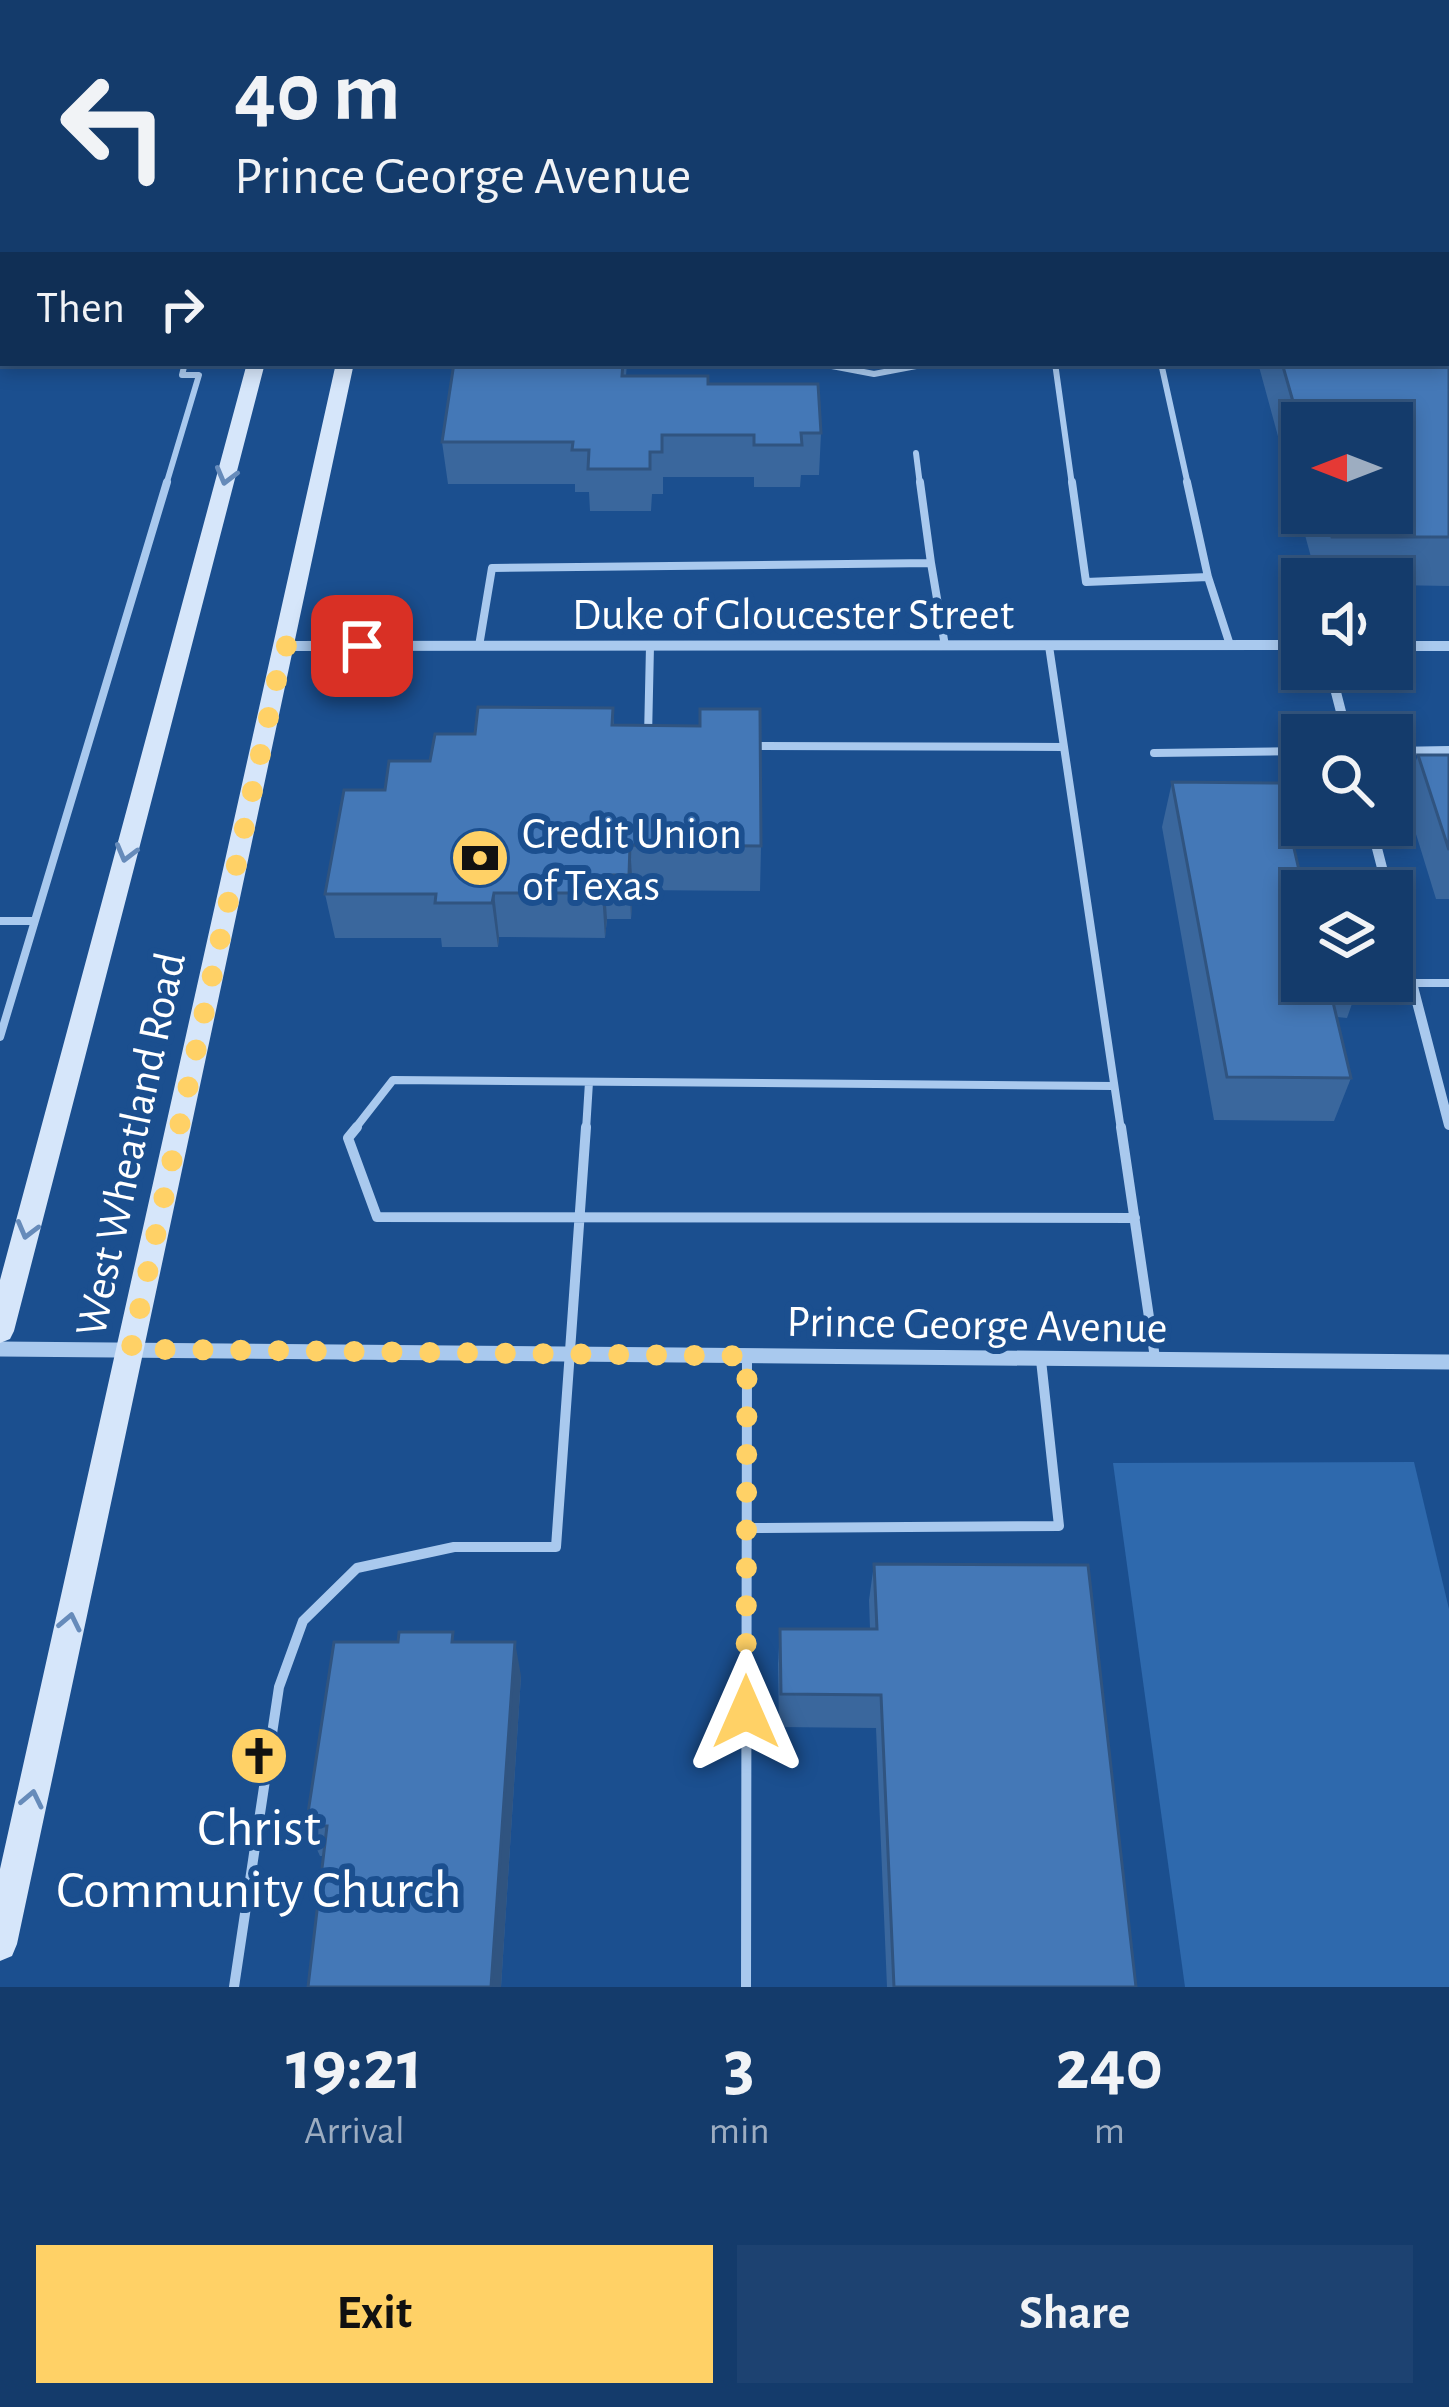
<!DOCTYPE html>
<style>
body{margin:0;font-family:"Alegreya Sans",sans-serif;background:#1d4271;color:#f1f3f6;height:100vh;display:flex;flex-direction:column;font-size:45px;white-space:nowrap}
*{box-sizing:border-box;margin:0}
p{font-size:39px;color:#9dadc1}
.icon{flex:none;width:66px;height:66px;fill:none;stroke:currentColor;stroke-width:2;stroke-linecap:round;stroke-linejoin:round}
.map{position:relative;height:1987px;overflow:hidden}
.details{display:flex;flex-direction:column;background:#143b6b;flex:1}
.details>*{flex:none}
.guide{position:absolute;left:0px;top:0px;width:1449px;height:366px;box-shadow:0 6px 18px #0003,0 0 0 3px #33557e;background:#143b6b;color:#f1f3f6;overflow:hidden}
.needle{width:78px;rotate:270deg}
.controls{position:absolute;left:1281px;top:402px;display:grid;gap:24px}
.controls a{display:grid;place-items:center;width:132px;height:132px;border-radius:0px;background:#143b6b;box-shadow:0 6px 18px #0003,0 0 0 3px #33557e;font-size:60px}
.pin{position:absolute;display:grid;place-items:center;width:102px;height:102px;color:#fff;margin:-51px;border-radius:24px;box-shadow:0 6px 18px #0006}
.me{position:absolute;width:132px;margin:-66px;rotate:0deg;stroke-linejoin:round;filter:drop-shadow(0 0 9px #0008)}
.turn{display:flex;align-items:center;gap:42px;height:252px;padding:0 36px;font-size:54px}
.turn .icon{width:156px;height:156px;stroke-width:2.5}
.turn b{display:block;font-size:84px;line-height:102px}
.then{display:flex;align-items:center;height:114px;padding:0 36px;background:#0003;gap:24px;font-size:45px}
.eta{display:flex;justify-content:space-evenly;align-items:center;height:204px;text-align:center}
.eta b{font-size:72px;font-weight:700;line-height:84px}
.cta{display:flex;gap:24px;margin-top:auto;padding:24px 36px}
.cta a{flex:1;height:138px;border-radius:0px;background:#ffd166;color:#111;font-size:48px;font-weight:700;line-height:138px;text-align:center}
.cta a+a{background:#1d4271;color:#f1f3f6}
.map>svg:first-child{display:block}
.green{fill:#2e69ad}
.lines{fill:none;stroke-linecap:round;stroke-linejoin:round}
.service-far2{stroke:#a9c9ee;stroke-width:6}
.service-far1{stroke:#a9c9ee;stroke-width:8}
.service{stroke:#a9c9ee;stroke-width:10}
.minor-far1{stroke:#a9c9ee;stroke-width:10}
.minor{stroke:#a9c9ee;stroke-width:15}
.tertiary{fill:#a9c9ee;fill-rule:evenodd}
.secondary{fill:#d6e6fa;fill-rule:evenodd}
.wall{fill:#3a679d;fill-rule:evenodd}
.shaded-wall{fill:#305480}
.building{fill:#4478b7;stroke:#305480;stroke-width:3}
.oneway{stroke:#668bba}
.route{stroke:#ffd166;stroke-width:21;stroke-dasharray:0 37.8}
.labels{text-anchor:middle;stroke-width:12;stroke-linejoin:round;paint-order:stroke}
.street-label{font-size:45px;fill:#fff;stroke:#1b4f8f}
.poi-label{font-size:45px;fill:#fff;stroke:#1b4f8f;text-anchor:start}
.near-poi-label{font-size:54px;fill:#fff;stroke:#1b4f8f}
</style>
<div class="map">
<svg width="1449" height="1987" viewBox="0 0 1449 1987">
<rect width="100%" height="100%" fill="#1b4f8f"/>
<path class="green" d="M1414,1462L1449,1609V1987H1185L1113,1463Z"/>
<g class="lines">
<path class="service-far2" d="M816,363L874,374L932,363
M1055,363L1072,485
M1161,363L1188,485
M916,453L920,485
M166,485L199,375H182L185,363"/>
<path class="service-far1" d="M920,482L931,563
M1072,482L1086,582L1208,577L1230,645
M1187,482L1208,577
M479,646L492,568L931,563L945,646
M1049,646L1121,1130
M648,737L650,646
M751,746L1064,747
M1392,751L1449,750
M1154,753L1302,751
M0,921H33
M1412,983H1449
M0,1037L167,482
M354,1130L393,1080L1114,1086
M586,1130L589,1082"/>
<path class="service" d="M357,1127L348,1138L377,1217L1135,1218
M1121,1127L1155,1358
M746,1528L1059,1526L1041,1360
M234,1987L279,1687L303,1621L357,1568L454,1547H556L586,1127
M746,1987L747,1356"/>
<path class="minor-far1" d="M284,646L1302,645
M1392,646H1449
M1330,669L1347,735
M1371,825L1388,891
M1392,906L1449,1125"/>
<path class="minor" d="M0,1349L1449,1362"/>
<path class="tertiary" d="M1446,16H1449V24H1446Z"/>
<path class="secondary" d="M247,363H265L14,1331L10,1339L0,1343V1280Z
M336,363H354L17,1944L12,1956L0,1961V1869Z"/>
</g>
<path class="wall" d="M3,75V252H0V76Z
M1446,116L1449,123V586L1392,585V579H1317L1258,363H1446ZM1302,423L1392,513H1302Z
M454,363H627L626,376L708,384L821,433L819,475H801L800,487H754V477H663V494H652L651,511H590L589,492H575V484H448L442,442Z
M613,708L614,725L761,846L760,891L633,890L631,919H607L605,938L499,937L498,947H442L441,938H335L325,894L385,790L430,761Z
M1418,755H1449V899H1436L1404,795Z
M1172,782L1302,981H1360L1347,1018L1337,1017L1351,1078L1334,1121L1214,1120L1162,827Z
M874,1564L1136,1987H887L876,1728L779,1727L778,1664L780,1629H870L869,1600Z
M455,1642L521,1676L501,1987H308L323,1856H320L306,1826Z"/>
<path class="shaded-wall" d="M630,845L633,890L631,919L629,875Z
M604,875L607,919L605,938L602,893Z
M494,893L499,937L498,947L492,903Z
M515,1642L521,1676L501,1987H491Z"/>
<path class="building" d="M3,75L1,82H3V206L0,208V76Z
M1446,116L1449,123V331H1446Z
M1446,346H1449V537H1332L1325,513H1392V423H1302V433L1282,363H1446Z
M454,363H623L622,376H708V384H818L821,433H801L802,445H754V435H662V452H650V469H588L589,450H572L573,442H442Z
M478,707L613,708L612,725L700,726V709H760L761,846L630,845L629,875H604L602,893H494L492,903H435L436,894H325L344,790H385L389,761H430L435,734H475Z
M1418,755H1449V850Z
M1172,782L1279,783L1299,870H1336L1341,891H1302V981H1328L1351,1078L1227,1077Z
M874,1564L1088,1565L1136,1987H894L881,1695L781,1694L780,1629H877Z
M399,1632H453L452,1642H515L491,1987H308L327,1826H306L334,1642H398Z"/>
<defs><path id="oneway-chevron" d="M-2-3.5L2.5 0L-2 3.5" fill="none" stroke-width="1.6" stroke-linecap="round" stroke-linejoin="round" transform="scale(3)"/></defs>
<g class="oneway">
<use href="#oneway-chevron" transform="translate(226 476) rotate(105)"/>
<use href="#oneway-chevron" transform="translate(126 853) rotate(105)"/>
<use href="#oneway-chevron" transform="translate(27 1230) rotate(105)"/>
<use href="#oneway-chevron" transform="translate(70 1622) rotate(-78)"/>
<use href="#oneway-chevron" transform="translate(32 1799) rotate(-78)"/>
</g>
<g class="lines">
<path class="route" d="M362,646H284L131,1349L747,1356L746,1712"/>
</g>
<defs>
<g id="bank-disc" transform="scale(3)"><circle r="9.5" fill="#ffd166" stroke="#1b4f8f"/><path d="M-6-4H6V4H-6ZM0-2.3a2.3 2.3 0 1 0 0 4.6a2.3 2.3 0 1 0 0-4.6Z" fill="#111"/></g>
<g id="church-disc" transform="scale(3)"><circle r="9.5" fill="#ffd166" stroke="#1b4f8f"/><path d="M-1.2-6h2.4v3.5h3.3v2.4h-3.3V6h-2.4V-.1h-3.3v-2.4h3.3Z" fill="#111"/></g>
</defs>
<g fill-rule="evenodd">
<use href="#bank-disc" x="480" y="858"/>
<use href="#church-disc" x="259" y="1756"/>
</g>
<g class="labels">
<g class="street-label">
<text x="793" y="629">Duke of Gloucester Street</text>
<text transform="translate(129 1144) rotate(-78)" y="16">West Wheatland Road</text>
<text transform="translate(977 1323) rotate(1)" y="16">Prince George Avenue</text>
</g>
<g class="poi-label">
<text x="522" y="848">Credit Union<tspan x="522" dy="52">of Texas</tspan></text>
</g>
<g class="near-poi-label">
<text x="259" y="1845">Christ<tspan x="259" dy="62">Community Church</tspan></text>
</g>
</g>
</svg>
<div class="controls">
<a><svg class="needle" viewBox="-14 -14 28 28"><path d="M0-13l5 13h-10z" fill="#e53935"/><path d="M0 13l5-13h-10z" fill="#9dadc1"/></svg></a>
<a><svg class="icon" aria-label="sound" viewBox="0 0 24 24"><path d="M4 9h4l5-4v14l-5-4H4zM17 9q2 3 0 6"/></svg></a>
<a><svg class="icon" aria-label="search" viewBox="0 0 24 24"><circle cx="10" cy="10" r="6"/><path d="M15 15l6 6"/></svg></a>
<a><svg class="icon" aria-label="layers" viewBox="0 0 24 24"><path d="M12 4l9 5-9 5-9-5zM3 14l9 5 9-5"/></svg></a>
</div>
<div class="pin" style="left:362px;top:646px;background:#d93025"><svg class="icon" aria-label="arrive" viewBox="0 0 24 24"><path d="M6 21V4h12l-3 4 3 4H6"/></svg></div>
<svg class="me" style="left:746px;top:1712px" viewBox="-20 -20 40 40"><path d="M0-17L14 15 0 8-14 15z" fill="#ffd166" stroke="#fff" stroke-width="4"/></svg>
<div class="guide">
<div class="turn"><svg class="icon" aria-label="left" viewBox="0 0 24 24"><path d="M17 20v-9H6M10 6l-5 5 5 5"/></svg><div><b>40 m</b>Prince George Avenue</div></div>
<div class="then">Then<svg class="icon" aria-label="right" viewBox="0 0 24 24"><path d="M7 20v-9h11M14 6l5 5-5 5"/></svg></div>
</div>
</div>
<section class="details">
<div class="eta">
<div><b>19:21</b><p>Arrival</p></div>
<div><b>3</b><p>min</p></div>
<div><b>240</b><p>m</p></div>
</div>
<div class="cta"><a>Exit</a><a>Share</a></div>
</section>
